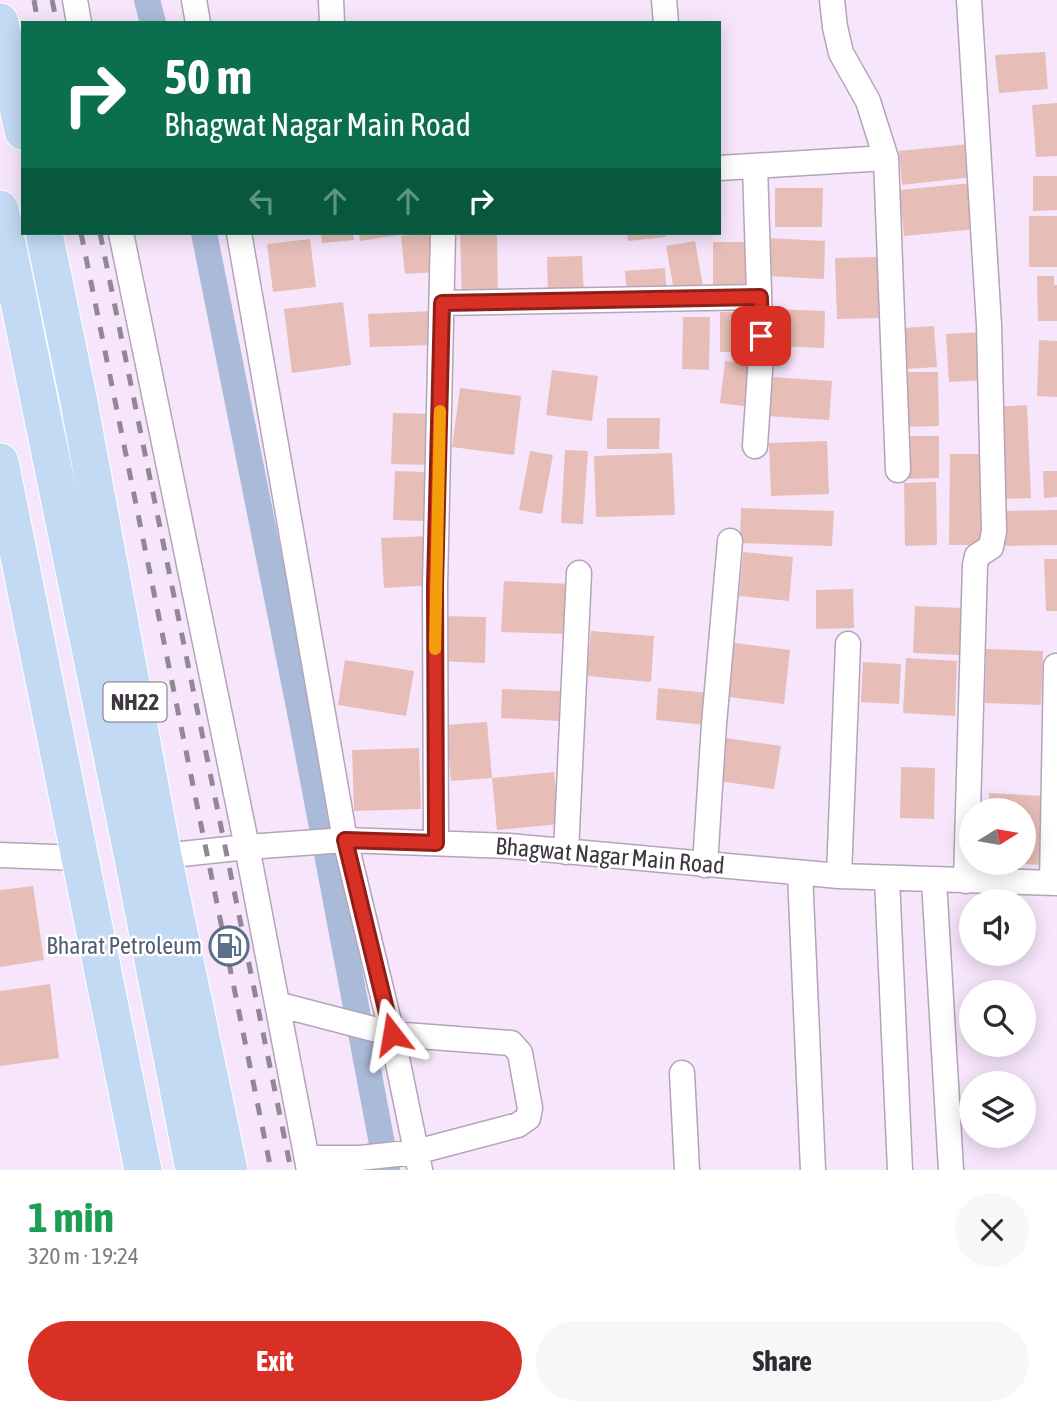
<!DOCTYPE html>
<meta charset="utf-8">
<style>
body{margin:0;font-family:"Asap Condensed",sans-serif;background:#f7f7f7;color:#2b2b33;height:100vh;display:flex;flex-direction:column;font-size:26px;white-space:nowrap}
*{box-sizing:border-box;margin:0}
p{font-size:23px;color:#7c7c81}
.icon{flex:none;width:38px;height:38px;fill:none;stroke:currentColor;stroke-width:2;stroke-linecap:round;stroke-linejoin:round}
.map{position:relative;height:1170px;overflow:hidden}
.side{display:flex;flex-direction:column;background:#fff;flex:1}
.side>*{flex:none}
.banner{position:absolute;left:21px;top:21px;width:700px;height:214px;border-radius:0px;box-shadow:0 4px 18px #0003;background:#0b6e4f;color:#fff;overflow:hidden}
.needle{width:46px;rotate:79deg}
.controls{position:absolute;left:959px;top:798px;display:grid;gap:14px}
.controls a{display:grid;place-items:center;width:77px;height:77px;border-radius:50%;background:#fff;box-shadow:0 4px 18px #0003;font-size:35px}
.pin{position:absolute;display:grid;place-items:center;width:60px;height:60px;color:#fff;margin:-30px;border-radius:14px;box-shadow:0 4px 10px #0006}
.me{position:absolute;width:77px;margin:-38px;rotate:346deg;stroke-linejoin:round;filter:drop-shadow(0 0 5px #0008)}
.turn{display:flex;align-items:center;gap:24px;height:147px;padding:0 28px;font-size:32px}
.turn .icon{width:91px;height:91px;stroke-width:2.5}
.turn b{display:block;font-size:49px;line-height:60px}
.lanes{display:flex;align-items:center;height:66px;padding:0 28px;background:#0003;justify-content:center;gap:35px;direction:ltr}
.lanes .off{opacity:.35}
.round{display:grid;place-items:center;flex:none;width:74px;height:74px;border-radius:37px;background:#f7f7f7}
.head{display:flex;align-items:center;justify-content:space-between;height:119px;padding:0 28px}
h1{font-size:42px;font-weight:700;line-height:52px;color:#1e9e55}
.button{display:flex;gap:14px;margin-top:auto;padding:14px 28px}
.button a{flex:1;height:80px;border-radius:42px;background:#d93025;color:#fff;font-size:28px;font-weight:700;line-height:80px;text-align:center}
.button a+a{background:#f7f7f7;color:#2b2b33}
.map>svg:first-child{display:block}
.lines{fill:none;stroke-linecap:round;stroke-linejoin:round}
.canal{stroke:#aabbda;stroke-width:26}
.building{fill:#e6beb7}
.minor-casing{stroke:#b5a3ba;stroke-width:27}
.highway-casing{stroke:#fff;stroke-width:39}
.minor{stroke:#fff;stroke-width:24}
.highway{stroke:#c3daf4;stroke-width:37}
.rail{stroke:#938796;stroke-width:5;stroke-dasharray:12 12;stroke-linecap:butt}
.route-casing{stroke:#8d1f18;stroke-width:18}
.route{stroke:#d93025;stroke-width:12}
.slow{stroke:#f59e0b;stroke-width:12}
.labels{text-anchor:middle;stroke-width:5;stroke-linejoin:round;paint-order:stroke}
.shield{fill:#fff;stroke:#787379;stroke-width:2}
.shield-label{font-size:23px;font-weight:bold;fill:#3e3740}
.street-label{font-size:24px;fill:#3e3740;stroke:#fff}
.service-label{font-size:24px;fill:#4e5e75;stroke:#fff;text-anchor:end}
</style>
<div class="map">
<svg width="1057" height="1170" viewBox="0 0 1057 1170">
<rect width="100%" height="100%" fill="#f7e5fc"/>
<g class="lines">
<path class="canal" d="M147,0L153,23
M204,233L302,722L387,1170"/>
</g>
<path class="building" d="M1045,52L1048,89L999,93L995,55Z
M1057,103V156L1036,157L1032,105Z
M969,144L973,177L902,185L899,151Z
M1033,176H1057V210L1033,211Z
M972,183L977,229L904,236L899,190Z
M775,188H823L822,227H775Z
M1029,216H1057V267H1029Z
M321,233H353L354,240L322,243Z
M359,233H398V235L360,241Z
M432,233L436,272L405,274L401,236Z
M460,233H497L498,303H462Z
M627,233H665L666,237L628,241Z
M769,238L825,241L824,279L767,276Z
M310,239L316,287L273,292L267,244Z
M695,241L703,286L674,291L666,246Z
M713,242H752V295H713Z
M582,256L584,298L548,299L547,257Z
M878,257L880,318L837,319L835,258Z
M665,268L667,294L627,297L625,271Z
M1037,276H1054V285H1057V321H1038Z
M343,302L351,365L292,373L284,309Z
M774,309L825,311L824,348L772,346Z
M431,311L432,345L370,347L368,314Z
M720,312L758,313L757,352H720Z
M683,317H710L709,370L682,369Z
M934,326L937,367L906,369L903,328Z
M982,332L986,380L949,382L946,334Z
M1039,340L1057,341V397L1037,396Z
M725,361L756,364L751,407L720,403Z
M552,370L598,376L592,421L546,415Z
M904,372H938L939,426L905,427Z
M770,377L832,381L829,420L767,416Z
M460,388L521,396L514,455L452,447Z
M1027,405L1031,498L999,499L995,407Z
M393,413L433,414L432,465L391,464Z
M607,418H660L659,449H607Z
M906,436H939V478L906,479Z
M827,441L829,494L771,496L769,443Z
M565,450L588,451L583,524L561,523Z
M530,451L553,455L542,514L519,510Z
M672,453L675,515L596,517L594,456Z
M950,454H987L986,545H949Z
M395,471L426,472L423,521L393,520Z
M1043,471H1057V497L1044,498Z
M936,482L937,545L905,546L904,483Z
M741,508L834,511L832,546L740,543Z
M1057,510V545L1002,546L1001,511Z
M431,536L434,585L384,588L381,538Z
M743,552L793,557L789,601L739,596Z
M1044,559H1057V611H1046Z
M504,581L570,584L568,634L501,632Z
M853,589L854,628L816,629V590Z
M915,606L961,608L960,655L913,653Z
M440,616L486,617L485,663L438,661Z
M591,631L654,636L651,682L587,676Z
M728,642L790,650L784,704L721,696Z
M986,649L1043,651L1041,705L985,703Z
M906,658L957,661L955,716L903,713Z
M345,660L414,671L406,716L338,705Z
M863,662L901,664L899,704L861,702Z
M658,688L710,693L707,725L656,720Z
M502,689L560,691L559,721L501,718Z
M487,722L492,778L451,781L446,725Z
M725,738L781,746L774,789L719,781Z
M419,748L421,809L354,811L352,750Z
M901,767L935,768L934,819L900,818Z
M554,772L559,824L497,830L492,778Z
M989,793L1044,796L1041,865L1024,864V810H989Z
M33,886L44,960L0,967V890Z
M50,984L59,1058L0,1066V991Z"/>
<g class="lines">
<g class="minor-casing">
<path id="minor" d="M75,0L79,23
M194,0L198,23
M331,0L332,23
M664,0L666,23
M832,0L835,27L841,53L868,101L886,158L898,470
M755,166L761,355L755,446
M719,168L886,158
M121,233L247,847L309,1170
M239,233L345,840L392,1034L420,1170
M442,303L759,297
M436,843L435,586L443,233
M566,852L579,573
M0,855L79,858
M163,856L247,847L345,840L509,846L839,876L1057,883
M705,865L714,724L730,541
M800,873L813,1170
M839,876L848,644
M887,878L900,1170
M934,880L951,1170
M966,881L975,565L977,556L991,547L994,531L989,325L969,0
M1052,883L1056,666
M277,1004L392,1034L511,1043L520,1053L530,1108L528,1118L518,1125L416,1152L360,1158H307
M682,1073L687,1170"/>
</g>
<g class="highway-casing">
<path id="highway" d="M0,22L23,131
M0,209L133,858L194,1170
M44,233L79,402L163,856L229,1170
M0,462L143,1170"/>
</g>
<use href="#minor" class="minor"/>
<use href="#highway" class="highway"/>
<path class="rail" d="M34,0L38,23
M52,0L57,23
M81,233L271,1170
M100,233L291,1170"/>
</g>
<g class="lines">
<g class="route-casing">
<path id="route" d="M392,1034L345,840L436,843L435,586L442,303L760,297L761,336"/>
</g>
<use href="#route" class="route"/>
<path class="slow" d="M435,649L440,411"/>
</g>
<defs>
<g id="fuel-ring" transform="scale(2.0125)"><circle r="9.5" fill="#fff" stroke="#5c6f8a" stroke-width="1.5"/><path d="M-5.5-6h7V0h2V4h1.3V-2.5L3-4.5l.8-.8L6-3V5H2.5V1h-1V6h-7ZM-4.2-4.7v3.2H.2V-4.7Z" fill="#5c6f8a"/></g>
</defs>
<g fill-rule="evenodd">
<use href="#fuel-ring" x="229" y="946"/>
</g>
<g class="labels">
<rect class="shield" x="103.5" y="682.5" width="63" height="39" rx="5"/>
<g class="shield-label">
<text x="135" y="710">NH22</text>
</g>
<g class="street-label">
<text transform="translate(610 856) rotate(5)" y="8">Bhagwat Nagar Main Road</text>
</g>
<g class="service-label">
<text x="202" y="954">Bharat Petroleum</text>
</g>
</g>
</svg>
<div class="controls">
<a><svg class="needle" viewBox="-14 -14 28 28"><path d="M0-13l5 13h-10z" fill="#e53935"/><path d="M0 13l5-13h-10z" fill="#7c7c81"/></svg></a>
<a><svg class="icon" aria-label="sound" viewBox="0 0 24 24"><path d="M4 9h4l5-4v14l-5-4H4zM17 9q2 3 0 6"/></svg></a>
<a><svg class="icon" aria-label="search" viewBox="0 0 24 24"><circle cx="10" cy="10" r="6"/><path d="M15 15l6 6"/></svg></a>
<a><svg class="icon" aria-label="layers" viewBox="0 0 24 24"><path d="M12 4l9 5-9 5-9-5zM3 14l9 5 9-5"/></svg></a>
</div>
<div class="pin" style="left:761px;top:336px;background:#d93025"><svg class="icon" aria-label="arrive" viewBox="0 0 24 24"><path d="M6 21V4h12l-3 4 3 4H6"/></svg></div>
<svg class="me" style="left:392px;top:1034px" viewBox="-20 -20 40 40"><path d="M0-17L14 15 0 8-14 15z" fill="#d93025" stroke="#fff" stroke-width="4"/></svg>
<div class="banner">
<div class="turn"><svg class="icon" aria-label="right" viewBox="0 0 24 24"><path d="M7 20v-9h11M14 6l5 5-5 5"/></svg><div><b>50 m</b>Bhagwat Nagar Main Road</div></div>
<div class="lanes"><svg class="icon off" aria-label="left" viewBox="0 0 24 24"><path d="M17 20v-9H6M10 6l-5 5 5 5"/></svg><svg class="icon off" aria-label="ahead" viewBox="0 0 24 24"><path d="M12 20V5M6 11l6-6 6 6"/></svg><svg class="icon off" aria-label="ahead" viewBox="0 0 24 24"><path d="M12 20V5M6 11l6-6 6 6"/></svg><svg class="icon" aria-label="right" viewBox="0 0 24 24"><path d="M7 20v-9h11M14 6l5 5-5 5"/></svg></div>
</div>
</div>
<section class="side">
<div class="head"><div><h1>1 min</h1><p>320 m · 19:24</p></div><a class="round"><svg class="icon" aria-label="close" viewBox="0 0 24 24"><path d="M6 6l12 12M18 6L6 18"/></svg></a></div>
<div class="button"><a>Exit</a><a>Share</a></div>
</section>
